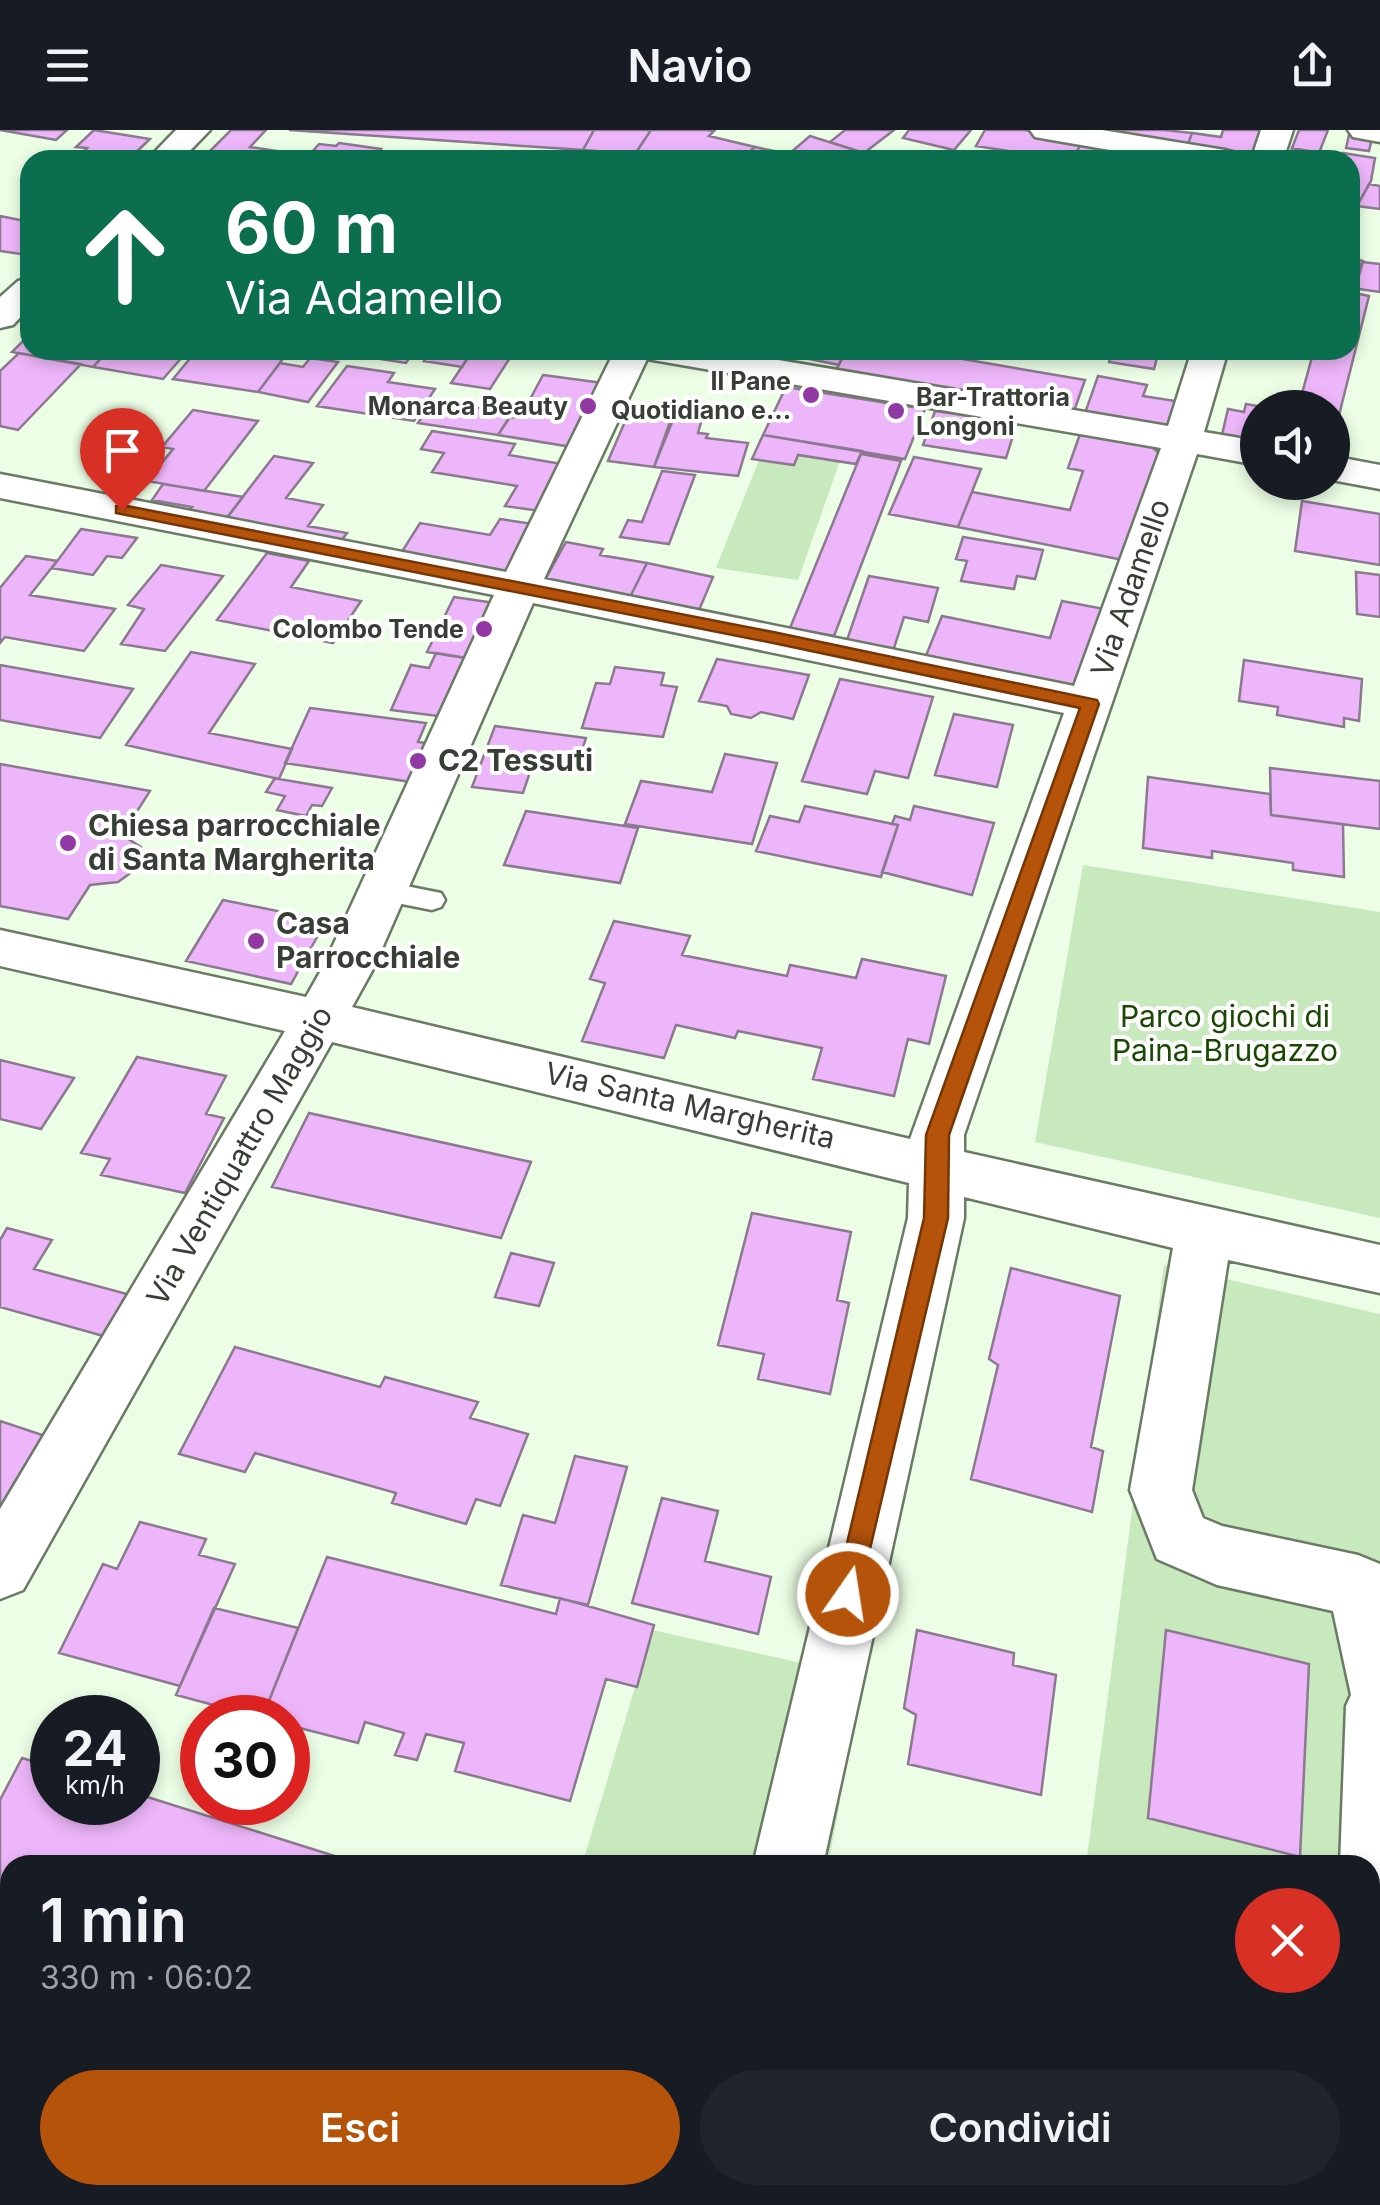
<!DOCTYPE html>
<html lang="it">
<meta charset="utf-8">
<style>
body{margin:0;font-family:Inter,sans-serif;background:#20242c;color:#f1f3f6;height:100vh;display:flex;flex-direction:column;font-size:38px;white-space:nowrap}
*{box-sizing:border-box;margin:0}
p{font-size:32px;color:#9ea1a6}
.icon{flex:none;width:55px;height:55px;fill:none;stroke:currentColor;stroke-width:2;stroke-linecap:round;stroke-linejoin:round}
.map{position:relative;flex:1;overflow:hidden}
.sheet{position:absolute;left:0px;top:1725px;width:1380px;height:350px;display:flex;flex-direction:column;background:#171b24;border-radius:30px 30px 0 0;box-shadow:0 5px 15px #0003}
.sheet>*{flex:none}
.top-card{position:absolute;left:20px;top:20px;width:1340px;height:210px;border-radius:30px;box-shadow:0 5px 15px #0003;background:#0b6e4f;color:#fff;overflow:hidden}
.buttons{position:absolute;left:1240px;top:260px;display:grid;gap:20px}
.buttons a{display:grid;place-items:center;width:110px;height:110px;border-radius:50%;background:#171b24;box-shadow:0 5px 15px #0003;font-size:50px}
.speed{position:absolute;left:30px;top:1565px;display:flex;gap:20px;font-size:50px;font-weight:700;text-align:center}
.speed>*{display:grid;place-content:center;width:130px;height:130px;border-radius:50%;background:#171b24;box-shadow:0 5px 15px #0003;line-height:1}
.speed small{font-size:25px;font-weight:400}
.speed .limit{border:15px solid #d22;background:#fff;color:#111}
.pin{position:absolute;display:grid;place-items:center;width:85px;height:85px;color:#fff;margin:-102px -42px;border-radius:50% 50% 50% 0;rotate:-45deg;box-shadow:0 0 10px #0007}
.pin .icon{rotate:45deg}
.me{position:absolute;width:110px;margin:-55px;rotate:13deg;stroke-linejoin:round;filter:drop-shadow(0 0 8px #0008)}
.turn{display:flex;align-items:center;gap:35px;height:210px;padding:0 40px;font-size:45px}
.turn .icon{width:130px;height:130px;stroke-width:2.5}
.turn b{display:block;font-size:70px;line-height:85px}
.round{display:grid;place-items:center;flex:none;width:105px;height:105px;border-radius:52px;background:#20242c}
.summary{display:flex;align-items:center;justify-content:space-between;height:170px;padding:0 40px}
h1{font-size:60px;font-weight:600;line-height:75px}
.button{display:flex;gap:20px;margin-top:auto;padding:20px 40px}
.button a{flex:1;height:115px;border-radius:60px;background:#b45309;color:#fff;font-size:40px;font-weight:600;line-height:115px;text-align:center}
.button a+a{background:#20242c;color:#f1f3f6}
header{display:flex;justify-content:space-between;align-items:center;height:130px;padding:0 40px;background:#171b24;font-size:45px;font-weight:600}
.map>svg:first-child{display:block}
.green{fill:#c8e8bd}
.building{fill:#eeb6fa;stroke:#8b7a8f;stroke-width:2.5}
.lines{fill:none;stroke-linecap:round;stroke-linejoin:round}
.lane-casing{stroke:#6a7a65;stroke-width:5}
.street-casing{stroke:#6a7a65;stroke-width:5}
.secondary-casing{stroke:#6a7a65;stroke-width:5}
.lane{fill:#fff;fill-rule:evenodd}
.street{fill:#fff;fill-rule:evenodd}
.secondary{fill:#fff;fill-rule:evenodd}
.route{fill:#b45309;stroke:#753606;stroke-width:2.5}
.poi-dot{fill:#9138a4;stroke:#fff;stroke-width:4}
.labels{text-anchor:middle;stroke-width:8;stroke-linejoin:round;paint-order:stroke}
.far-poi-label{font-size:25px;font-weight:bold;fill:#373e35;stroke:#fff;text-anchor:end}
.street-label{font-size:30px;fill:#373e35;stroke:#fff}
.poi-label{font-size:30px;font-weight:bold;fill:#373e35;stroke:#fff;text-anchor:start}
.park-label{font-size:30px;fill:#194800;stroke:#fff}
</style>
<header><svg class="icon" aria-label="menu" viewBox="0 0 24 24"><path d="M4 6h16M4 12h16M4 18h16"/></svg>Navio<svg class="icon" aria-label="share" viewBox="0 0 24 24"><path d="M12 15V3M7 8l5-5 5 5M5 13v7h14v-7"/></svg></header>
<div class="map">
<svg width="1380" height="2075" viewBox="0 0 1380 2075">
<rect width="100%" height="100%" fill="#ecfee5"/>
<path class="green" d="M798,325L840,331L798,450L716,438L759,330Z
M1083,735L1380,782V1088L1035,1012Z
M1164,1135L1380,1184V2075H479L482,2065H1370V1735H1086Z
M652,1500L820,1537L796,1662L840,1672L828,1735H582Z"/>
<path class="building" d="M0,0H67L56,10Z
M94,0L150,9L128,30H75L87,18L76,17Z
M231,0H266L250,17L303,25L298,30H201Z
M289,0H594L583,20Z
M594,0H651L635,24L583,20Z
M651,0H707L714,1L709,6L755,17L740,30H677L635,24Z
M845,0H894L864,23L830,12Z
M909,0H971L954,20L903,8Z
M985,0H1024L1083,9L1073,30H1018L1022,23L976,16Z
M1107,0H1164L1192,3L1187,17L1106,4Z
M1223,0H1267L1258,28L1187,17L1192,3L1221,7Z
M1299,0H1328L1319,23L1292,18Z
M1349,5L1372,8L1369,21L1346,18Z
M810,6L864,23L856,30L843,26L839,30H740L755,17L789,24Z
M1083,9L1118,15L1111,30H1073Z
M339,13L381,19L372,30H305L319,14L336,16Z
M1292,18L1326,24L1325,30H1289Z
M1343,23L1375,28L1371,51L1357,76L1350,75V30H1341Z
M1369,54L1380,56V79L1357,76Z
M0,86L30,92L28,125L0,121Z
M1350,128L1363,131L1356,156L1350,155Z
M1362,132L1380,134V162L1352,158Z
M1350,162L1369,166L1338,289L1332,288V278H1298L1314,220H1350Z
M30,204V220H109L93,237L12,222Z
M109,220L143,226L148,220L184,225L163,249L93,237Z
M197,220H245L285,226L258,262L173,249Z
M351,220H415L406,233L348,224Z
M415,220H473L462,237L424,231L430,222Z
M473,220H515L490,259L451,253Z
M810,220H846L839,235L804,228Z
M846,220H910L1085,250L1073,284L835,242Z
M1112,220H1159L1154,239L1109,232Z
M19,223L81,234L18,300L0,296V241Z
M310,228L338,232L308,272L258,262L280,233L303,237Z
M347,236L394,243L388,252L435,259L414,291L317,276Z
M543,245L603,253L572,317L498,305L510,287L520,288Z
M1098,246L1147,255L1143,266L1175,271L1167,301L1084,286Z
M786,257L925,279L905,329L763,305Z
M432,271L512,283L498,305L418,293Z
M1246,274L1268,278H1258V315L1221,309L1228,279L1244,282Z
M193,280L258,291L204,361L147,351L173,319L162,317Z
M630,280L675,285L654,337L608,331Z
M935,281L1017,293L1006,328L923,315Z
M672,286L702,289L698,303L708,304L706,308L748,313L738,346L654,337Z
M432,301L515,314L509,325L567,335L540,381L505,376L517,356L432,342L444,323L421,319Z
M1080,304L1152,317L1159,323L1128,431L958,397L972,362L1070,380L1083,341L1068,338Z
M763,305L862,321L856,334L798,325L794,335L752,329Z
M861,324L901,331L834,506L790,498Z
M274,326L313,333L286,368L323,375L308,396L347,403L338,415L222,394Z
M914,327L981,339L958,397L889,384Z
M662,341L695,345L669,414L620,407L628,390L642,392Z
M163,354L243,367L227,388L188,381L192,377L152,370Z
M1302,371L1380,384V435L1295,421Z
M500,389L539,395L509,450L396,431L420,393L490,405Z
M81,399L137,408L122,428L107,426L93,445L52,438Z
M963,407L1043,420L1035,449L1017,446L1014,459L961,451L967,431L956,429Z
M566,412L603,419L600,425L647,433L626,475L540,459Z
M267,423L309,431L291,457L361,471L333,513L217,490Z
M26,426L57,431L30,465L115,479L84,521L5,507L0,513V458Z
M647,433L713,447L697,485L626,475Z
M161,435L223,446L165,521L121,514L144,479L128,475Z
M1356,442L1380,445V487L1357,484Z
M869,446L938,458L928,492L904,487L893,521L846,513Z
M454,467L495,473L479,530L427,522Z
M1062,471L1104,479L1079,560L925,528L942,486L1050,508Z
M191,522L255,534L209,603L292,619L279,649L126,615Z
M436,523L479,530L453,588L391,580L411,535L429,538Z
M717,529L809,545L793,589L761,582L751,588L731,584L727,576L699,571Z
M1244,530L1362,549L1359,591L1344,588V597L1277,585L1278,577L1239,571Z
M0,535L133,559L100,608L0,590Z
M615,537L664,543L661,555L677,557L663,607L582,598L596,553L610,554Z
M840,549L933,567L908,648L875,641L867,664L802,651Z
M310,578L426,593L418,612L434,614L418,653L285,633Z
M954,584L1013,595L997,657L935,645Z
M495,596L586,608L578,633L535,627L523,663L472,657Z
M725,624L777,633L752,714L625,694L641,651L712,662Z
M0,634L150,661L122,705L141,717L140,736L118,752L90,755L68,789L0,776Z
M1270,638L1380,651V699L1271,685Z
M1148,647L1270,664L1271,685L1343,694L1344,747L1293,740V733L1212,721V728L1143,718Z
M275,648L279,649L332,658L322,676L312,675L306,686L277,680L285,666L266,662Z
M805,676L898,695L881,747L756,721L770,686L799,692Z
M914,676L994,693L972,765L882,742L898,695L892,694L895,686L910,690Z
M526,681L638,698L620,753L504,735Z
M223,770L326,791L291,854L186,831Z
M614,791L690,806L682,825L787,846L790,835L856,848L862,829L946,846L929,914L908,909L894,966L813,949L822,918L738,901L735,908L676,895L664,928L582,911L605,853L590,849Z
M137,927L226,946L206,984L224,988L185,1063L101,1045L110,1029L81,1023Z
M0,930L74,948L41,999L0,989Z
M309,983L531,1032L501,1108L272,1057Z
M752,1083L851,1102L837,1170L849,1173L830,1264L758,1249L764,1224L718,1215Z
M7,1098L52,1110L34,1139L138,1167L114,1209L0,1177V1110Z
M511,1123L554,1133L539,1176L495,1167Z
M1011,1138L1120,1166L1091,1317L1103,1321L1092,1382L971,1349L998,1235L989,1229Z
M235,1217L380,1257L385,1247L478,1272L470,1288L528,1304L500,1376L476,1369L466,1394L392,1373L396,1363L255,1323L245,1342L179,1324Z
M0,1291L45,1306L0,1380Z
M575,1326L627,1337L588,1475L501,1455L523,1385L555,1393Z
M662,1368L718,1381L705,1431L771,1447L758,1504L632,1473Z
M140,1392L206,1409L199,1425L235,1434L180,1556L59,1523L103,1434L117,1439Z
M327,1427L556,1484L560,1468L654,1495L637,1557L606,1549L570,1671L455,1641L464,1613L426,1604L417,1630L395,1625L404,1603L365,1592L358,1613L288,1595V1588H262Z
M214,1478L298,1498L262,1588L176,1565Z
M917,1500L1014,1523L1013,1535L1056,1545L1041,1665L908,1634L916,1585L904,1578Z
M1166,1500L1309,1534L1300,1727L1148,1688Z
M22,1628L52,1637V1672H138V1664L363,1735H10L9,1768L0,1765V1670Z
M0,1852L10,1856V1905L0,1926Z
M50,2065H268L291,2073L46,2075Z
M294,2065H358L355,2075H291Z
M557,2065H660L658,2075H591Z"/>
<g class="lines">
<g class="lane-casing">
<path id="lane" d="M381,751L441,763L445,770L441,777L432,780L372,768L368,761L372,754Z"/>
</g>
<g class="street-casing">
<path id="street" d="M1030,0H1102L1225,20L1236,23L1241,30H1168L1046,9L1035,7Z
M1261,0H1293L1283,30H1251Z
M1348,0H1380V12L1353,7Z
M615,220H720L1168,296L1192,220H1228L1204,302L1258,311V335L1197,324L964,1005V1022L1380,1115V1163L1228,1130L1192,1360L1203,1388L1222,1396L1358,1425L1380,1434V2000L1370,2004V1735H1340L1346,1576L1351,1565L1333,1481L1217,1455L1157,1429L1130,1360L1173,1118L964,1067V1088L823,1735H753L908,1088L909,1053L332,912L23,1460L0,1469V1379L285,901L0,836V800L306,867L324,835L494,465L0,368V344L506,442ZM647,229L1161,318L1074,556L544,449ZM533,473L1064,583L910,1009L352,877L373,839Z
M1332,326L1380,335V359L1332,350Z
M1370,2027L1380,2031V2075H1328V2065H1370Z
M714,2065H792L790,2075H712Z"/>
</g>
<g class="secondary-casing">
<path id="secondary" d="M176,0H210L181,30H147Z
M30,148V177L13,195L0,198V167L18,151Z"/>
</g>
<use href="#lane" class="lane"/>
<use href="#street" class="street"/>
<use href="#secondary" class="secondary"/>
</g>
<path class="route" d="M122,375L778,503L1097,570L1099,574L949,1005L948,1088L857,1474L848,1477L839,1474L835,1464L924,1088L926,1005L1080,578L778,514L116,383V376Z"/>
<g class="poi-dot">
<circle cx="811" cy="265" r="10"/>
<circle cx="588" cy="276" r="10"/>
<circle cx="896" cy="281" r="10"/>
<circle cx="484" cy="499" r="10"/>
<circle cx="418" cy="631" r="10"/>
<circle cx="68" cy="713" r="10"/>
<circle cx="256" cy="811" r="10"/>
</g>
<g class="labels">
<g class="far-poi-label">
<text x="791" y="260">Il Pane<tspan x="791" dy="29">Quotidiano e...</tspan></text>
<text x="916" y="276" text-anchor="start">Bar-Trattoria<tspan x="916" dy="29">Longoni</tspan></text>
<text x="568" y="285">Monarca Beauty</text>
<text x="464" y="508">Colombo Tende</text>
</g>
<g class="street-label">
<text transform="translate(1131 458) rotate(-71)" y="10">Via Adamello</text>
<text transform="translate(690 976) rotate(13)" y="10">Via Santa Margherita</text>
<text transform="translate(240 1026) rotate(-60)" y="10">Via Ventiquattro Maggio</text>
</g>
<g class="poi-label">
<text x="438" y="641">C2 Tessuti</text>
<text x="88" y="706">Chiesa parrocchiale<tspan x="88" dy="34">di Santa Margherita</tspan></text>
<text x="276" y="804">Casa<tspan x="276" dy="34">Parrocchiale</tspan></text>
</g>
<g class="park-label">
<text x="1225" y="897">Parco giochi di<tspan x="1225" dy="34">Paina-Brugazzo</tspan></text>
</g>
</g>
</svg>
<div class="buttons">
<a><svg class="icon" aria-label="sound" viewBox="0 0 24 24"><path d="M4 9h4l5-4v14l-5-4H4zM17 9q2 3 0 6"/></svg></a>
</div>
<div class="speed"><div>24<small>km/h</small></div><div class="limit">30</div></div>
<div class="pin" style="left:122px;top:380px;background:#d93025"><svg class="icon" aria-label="arrive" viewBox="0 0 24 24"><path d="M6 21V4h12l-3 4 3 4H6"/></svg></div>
<svg class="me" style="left:848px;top:1464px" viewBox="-20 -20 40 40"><circle r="17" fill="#b45309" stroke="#fff" stroke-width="3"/><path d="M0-11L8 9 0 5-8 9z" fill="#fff"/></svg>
<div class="top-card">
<div class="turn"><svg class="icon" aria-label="ahead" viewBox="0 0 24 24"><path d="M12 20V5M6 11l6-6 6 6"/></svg><div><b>60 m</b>Via Adamello</div></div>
</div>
<section class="sheet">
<div class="summary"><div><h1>1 min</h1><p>330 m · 06:02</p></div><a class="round" style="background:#d93025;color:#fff"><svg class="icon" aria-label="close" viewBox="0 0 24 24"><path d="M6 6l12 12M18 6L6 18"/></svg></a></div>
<div class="button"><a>Esci</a><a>Condividi</a></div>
</section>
</div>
